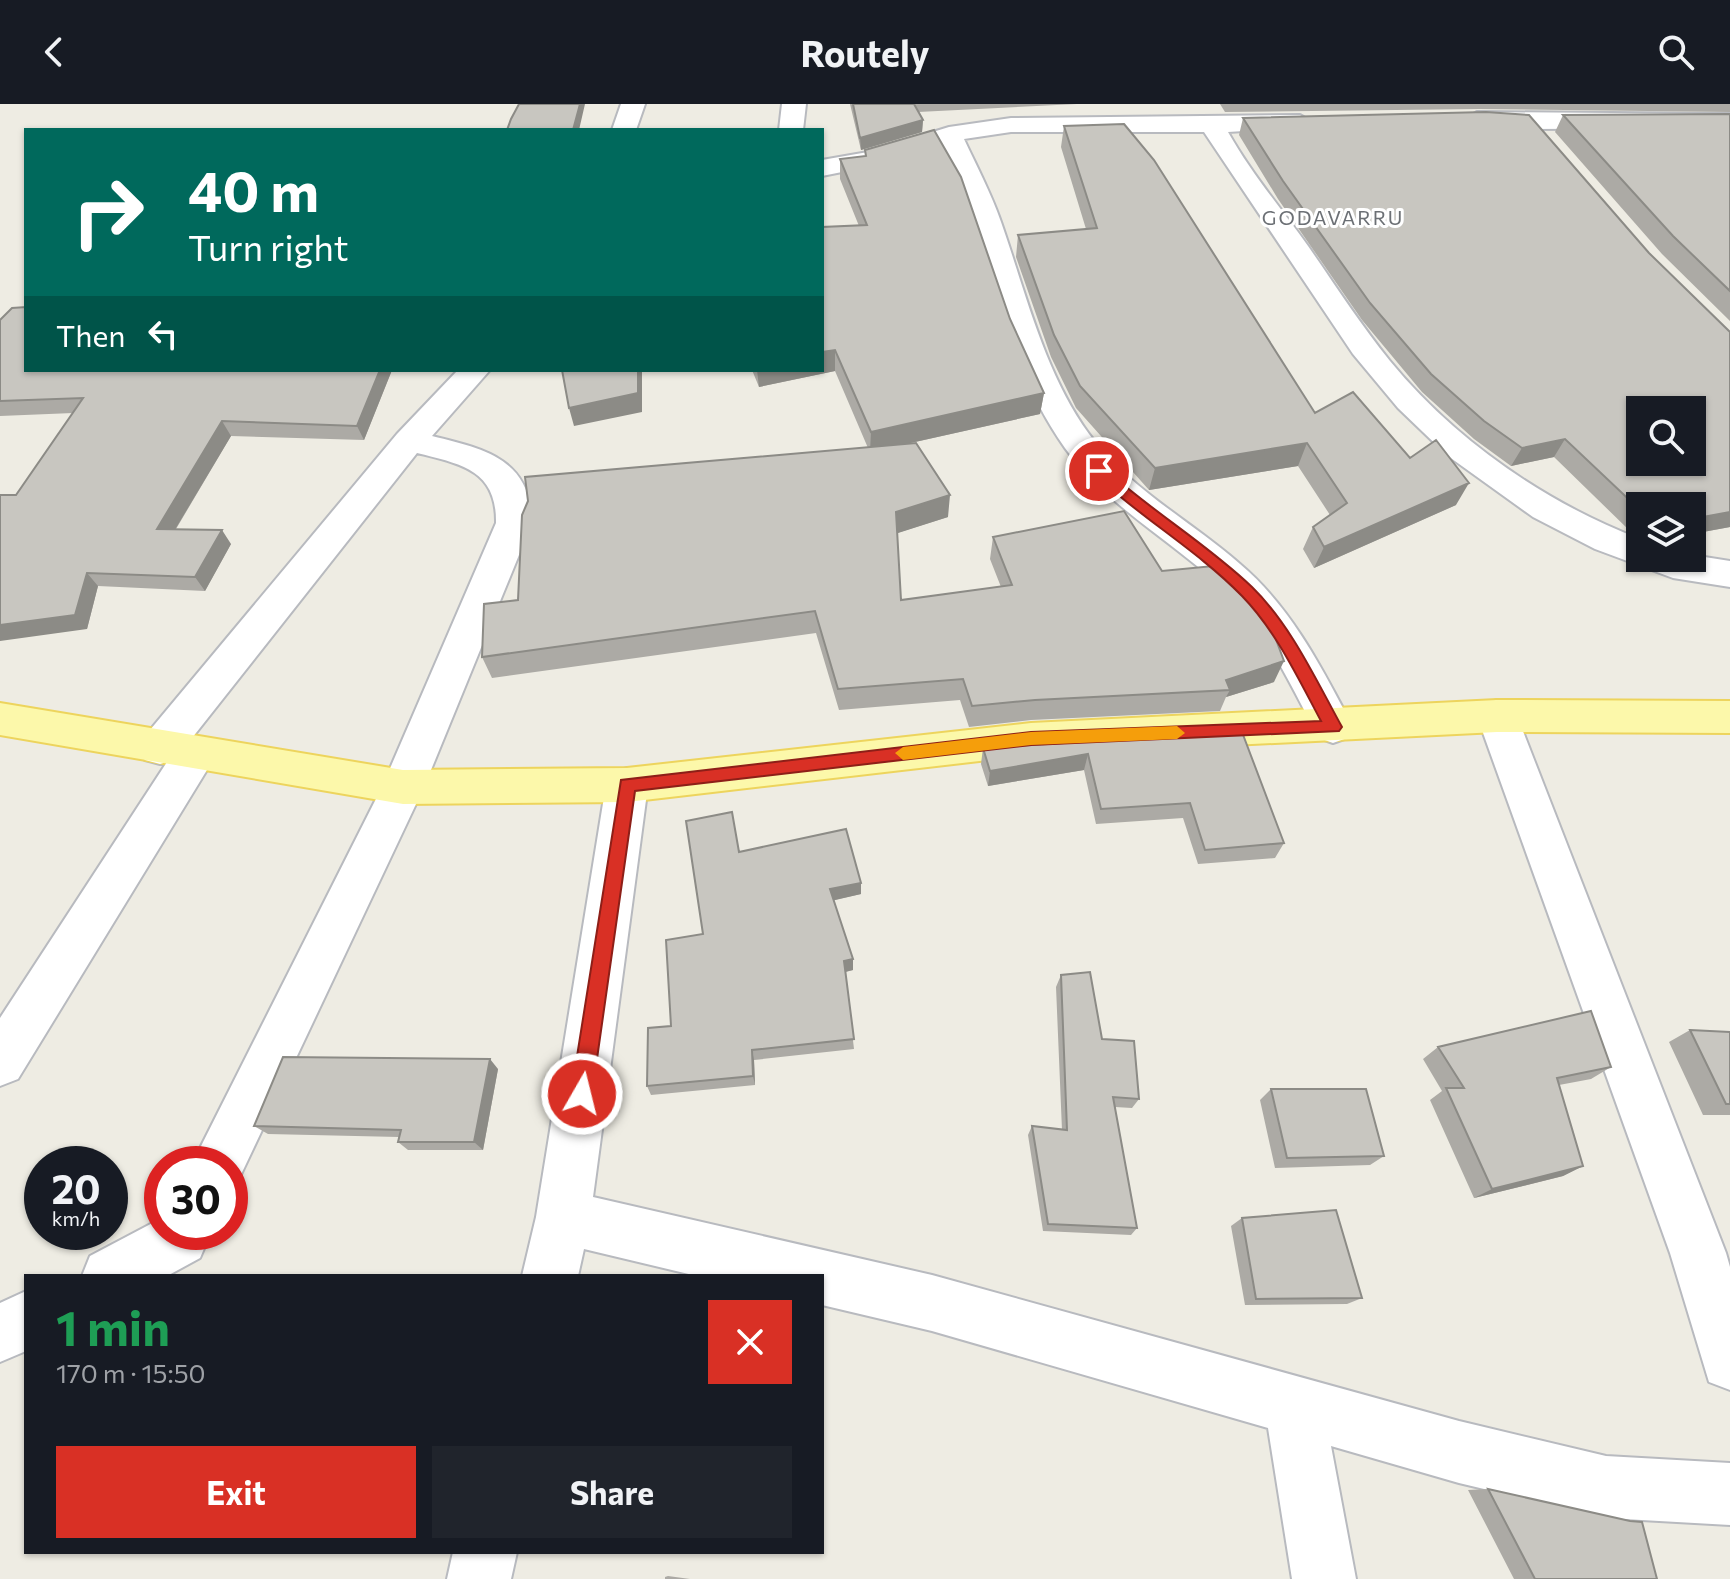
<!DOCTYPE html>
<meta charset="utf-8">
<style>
body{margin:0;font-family:Commissioner,sans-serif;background:#20242c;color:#f1f3f6;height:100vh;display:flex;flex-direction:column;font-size:30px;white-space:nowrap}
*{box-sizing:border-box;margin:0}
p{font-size:26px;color:#9ea1a6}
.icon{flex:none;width:44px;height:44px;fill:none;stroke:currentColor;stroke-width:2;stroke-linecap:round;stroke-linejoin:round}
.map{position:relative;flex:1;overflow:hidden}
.drawer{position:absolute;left:24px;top:1170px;width:800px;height:280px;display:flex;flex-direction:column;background:#171b24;border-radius:0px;box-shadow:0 2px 6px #0004}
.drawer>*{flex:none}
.hud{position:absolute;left:24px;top:24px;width:800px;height:244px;border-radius:0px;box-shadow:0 2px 6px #0004;background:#00695c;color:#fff;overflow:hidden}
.tools{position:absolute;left:1626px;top:292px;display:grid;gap:16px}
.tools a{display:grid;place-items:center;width:80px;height:80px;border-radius:0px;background:#171b24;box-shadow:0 2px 6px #0004;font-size:40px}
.speed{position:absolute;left:24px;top:1042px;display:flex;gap:16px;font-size:40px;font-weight:700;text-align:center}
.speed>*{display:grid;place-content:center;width:104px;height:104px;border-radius:50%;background:#171b24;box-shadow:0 2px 6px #0004;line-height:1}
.speed small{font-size:20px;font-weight:400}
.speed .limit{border:12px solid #d22;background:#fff;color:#111}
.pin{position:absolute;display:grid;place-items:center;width:68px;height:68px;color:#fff;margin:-34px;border:4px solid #fff;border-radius:50%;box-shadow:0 2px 8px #0007}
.me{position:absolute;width:88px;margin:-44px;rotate:8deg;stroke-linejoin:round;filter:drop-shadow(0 0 6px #0008)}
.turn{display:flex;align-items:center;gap:28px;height:168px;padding:0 32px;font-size:36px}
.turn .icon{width:104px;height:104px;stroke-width:2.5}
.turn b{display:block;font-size:56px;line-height:68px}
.then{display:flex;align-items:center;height:76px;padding:0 32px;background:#0003;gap:16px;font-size:30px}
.round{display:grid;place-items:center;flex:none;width:84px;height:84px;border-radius:0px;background:#20242c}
.summary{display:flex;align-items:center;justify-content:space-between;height:136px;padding:0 32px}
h1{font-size:48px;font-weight:700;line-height:60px;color:#1e9e55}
.action{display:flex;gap:16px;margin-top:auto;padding:16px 32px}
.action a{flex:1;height:92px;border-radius:0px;background:#d93025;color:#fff;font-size:32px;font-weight:700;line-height:92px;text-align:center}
.action a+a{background:#20242c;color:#f1f3f6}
header{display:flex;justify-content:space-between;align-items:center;height:104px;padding:0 32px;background:#171b24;font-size:36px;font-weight:700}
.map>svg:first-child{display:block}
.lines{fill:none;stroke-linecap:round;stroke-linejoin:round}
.minor-casing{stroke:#b8babf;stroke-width:4}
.major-casing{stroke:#edd45d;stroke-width:4}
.minor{fill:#fff;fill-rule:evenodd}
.major{fill:#fcf8aa;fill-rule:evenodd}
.wall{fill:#acaaa5}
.shaded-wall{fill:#8c8b86}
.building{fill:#c8c6c0;stroke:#8c8b86;stroke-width:2;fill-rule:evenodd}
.route{fill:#d93025;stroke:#8d1f18;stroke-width:2}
.slow{fill:#f59e0b}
.labels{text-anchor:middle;stroke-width:6;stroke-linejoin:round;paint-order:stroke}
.far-quarter-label{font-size:20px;letter-spacing:2px;fill:#6c7075;stroke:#fff}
</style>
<header><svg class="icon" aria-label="back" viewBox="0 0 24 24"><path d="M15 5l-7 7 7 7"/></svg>Routely<svg class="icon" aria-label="search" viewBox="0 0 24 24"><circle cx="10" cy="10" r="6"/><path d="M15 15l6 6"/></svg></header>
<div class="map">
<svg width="1730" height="1475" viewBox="0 0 1730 1475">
<rect width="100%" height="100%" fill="#eeece3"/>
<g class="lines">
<g class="minor-casing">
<path id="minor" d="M621,0H645L636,26H612Z
M782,0H806L803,26H779Z
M1477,8L1730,10V24L1529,25L1469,20L1465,15Z
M1300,11L1312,18L1308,23L1228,28C1251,69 1281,104 1308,142C1335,181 1360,220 1390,257C1455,336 1544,398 1640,435V454L1692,451L1730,457V483L1673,474L1595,445L1533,413L1448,352L1398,304L1353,250L1204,28H1011L964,35C977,63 991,89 1001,118C1026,189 1044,268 1089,330C1129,385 1190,416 1240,460C1291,503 1322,564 1353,623L1347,634L1333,639L1319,634C1294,588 1272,538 1237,499C1184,442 1111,408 1065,344C1002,256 987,139 942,40L882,60L822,72V56L868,48L949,23L1011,14Z
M458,266H490L432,332C485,345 531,355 532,419L424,683L237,1079L230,1082V1060H192L382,683L496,419C497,366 461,360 417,349L192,634L210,637L216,649L210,661L18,975L0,982V914L167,658L160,660L145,656L139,644L145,632L397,330Z
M1497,596L1511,601L1517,612L1726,1149L1730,1163V1286L1709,1278L1670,1149L1477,612L1483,601Z
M627,664L642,669L648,681L593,1093L932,1171L1459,1317L1606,1352L1730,1359V1421L1606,1414L1459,1379L1331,1342L1356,1475H1292L1268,1324L932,1227L822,1201V1172H697L584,1145L578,1172H522L536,1113L606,681L612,669Z
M162,1114V1128H211L200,1154L167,1172H82L90,1152Z
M26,1187V1247L0,1258V1199Z
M453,1448H517L511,1475H447Z"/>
</g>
<g class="major-casing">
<path id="major" d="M1497,596L1730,597V629L1497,628L1031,651L627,698L403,700L0,631V599L403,666L627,664L1031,619Z"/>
</g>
<use href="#minor" class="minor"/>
<use href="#major" class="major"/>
</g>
<path class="wall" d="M850,0H1077L918,8L923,16L922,28L861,46Z
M1220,0H1730V8L1479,5L1225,8Z
M1730,10V217L1662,150L1555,28L1563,11Z
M1243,14L1649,149L1730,228V423L1692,430L1640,402V432L1631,428L1554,353L1511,362L1474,335L1422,288L1362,216L1278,95L1239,31Z
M1064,22L1315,309L1410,354L1456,401L1314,464L1303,445L1313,423L1330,411L1298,362L1149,386L1076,304L1051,253L1016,153L1018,131L1086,125L1061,43Z
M865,46L1010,215L1044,289L1040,310L906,340L948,413L897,429L901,496L1001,483L990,455L993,433L1162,467L1274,578L1226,593L1220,607L1031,616L969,623L960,596L839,606L816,529L492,574L482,553L518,496L868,344L835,267L759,283L752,266H822L859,122L840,75V55L865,52Z
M0,216L26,266H392L364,336L231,332L176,425L231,440L205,487L98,482L87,525L16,391L73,309L0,312Z
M1242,628L1284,739L1275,754L1198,760L1183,714L1096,720L1084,666L988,682L981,660L983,644Z
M739,748L861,779V790L834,796L853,866L845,868L854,945L754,956L755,981L651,991L647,982L671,922L703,830Z
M1061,871L1102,935L1139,995L1132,1004L1115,1003L1137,1124L1131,1131L1043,1127L1028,1031L1032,1022L1062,1026L1056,883Z
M1690,926L1730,928V1011H1703L1669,938Z
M1438,943L1611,963L1591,975L1559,981L1583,1062L1563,1072L1474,1094L1430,996L1442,987L1423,955Z
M498,965L483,1046H408L398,1038L399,1033L268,1030L254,1022Z
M1271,985L1384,1052L1370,1061L1275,1064L1260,996Z
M1242,1114L1362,1194L1347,1200L1245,1201L1231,1122Z
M1488,1385L1657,1475H1514L1468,1386Z
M668,1472L690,1475H665V1473Z"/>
<path class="shaded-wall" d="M580,0H585L579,26H573Z
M923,16L922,28L861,46L860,34Z
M835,246V267L759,283L757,266H822V248Z
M380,266H392L364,336L357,322Z
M638,266H642V308L574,322L569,304Z
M1044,289L1040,310L870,348L871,328Z
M222,317L231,332L167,439L157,425Z
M1565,335L1554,353L1511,362L1522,344Z
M1307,339L1298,362L1149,386L1155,364Z
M1469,379L1456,401L1314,464L1324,443Z
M950,391L948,413L895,430L896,408Z
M1730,408V423L1692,430V415Z
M222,426L231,440L205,487L195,473Z
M87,469L98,482L87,525L0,537V521Z
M1284,557L1274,578L1226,593L1230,586L1226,576Z
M1088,650L1084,666L988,682L990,667Z
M861,779V790L831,797L830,785Z
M853,855V866L845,868L844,857Z
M752,946L754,956L755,981L753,972Z
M490,955L498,965L483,1046L474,1038Z
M1583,1062L1563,1072L1474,1094L1492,1085Z"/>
<path class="building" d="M519,0H580L573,26H507L511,15Z
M853,0H914L923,16L860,34Z
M1486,8L1529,11L1649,149L1730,228V408L1692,415V402H1640V406L1565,335L1522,344L1484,317L1431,270L1370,199L1283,77L1243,14ZM1640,306H1692V358H1640Z
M1730,10V187L1673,132L1563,11Z
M1124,20L1154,56L1315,309L1353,288L1410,354L1436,336L1469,379L1324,443L1313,423L1347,399L1307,339L1155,364L1080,282L1054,231L1018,131L1097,124L1064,22Z
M934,26L961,73L1010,215L1044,289L871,328L835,246L822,248V123L867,121L840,55L866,52L865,46Z
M26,203V266H380L357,322L222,317L157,425L222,426L195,473L87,469L75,511L0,521V391H16L83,294L0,297V216L12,204Z
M562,266H638V289L569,304Z
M916,339L950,391L896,408L901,496L1012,481L993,433L1124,407L1162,467L1224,461L1265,506L1284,557L1226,576L1230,586L1035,596L972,602L963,575L838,585L815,507L482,553L484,500L518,496L522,411L528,397L525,373Z
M1242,628L1284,739L1205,746L1190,699L1101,705L1088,650L990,667L983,644Z
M732,708L739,748L846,725L861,779L830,785L853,855L844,857L854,935L752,946L753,972L647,982L648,924L671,922L666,836L703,830L686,717Z
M1090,868L1102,935L1134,937L1139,995L1113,993L1137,1124L1048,1120L1032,1022L1067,1026L1061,871Z
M1591,907L1611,963L1557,974L1583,1062L1492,1085L1446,984H1464L1438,943Z
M1690,926L1730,928V1000H1726Z
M283,953L490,955L474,1038H398L401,1026L254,1022Z
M1271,985H1366L1384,1052L1287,1054Z
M1336,1106L1362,1194L1256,1195L1242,1114Z
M1488,1385L1630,1417L1642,1418L1657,1475H1535Z"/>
<path class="route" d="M1094,364H1104C1151,407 1206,439 1252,483C1291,521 1316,576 1342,623L1339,627L1031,641L635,687L592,990L589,997L582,1000L574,997L571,990L621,676L1031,628L1321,617C1298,574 1276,527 1242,492C1197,446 1141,414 1094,370Z"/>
<path class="slow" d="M1177,622L1185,629L1177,635L1031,641L903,656L895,649L903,643L1031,628Z"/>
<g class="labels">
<g class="far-quarter-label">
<text x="1333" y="121">GODAVARRU</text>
</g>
</g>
</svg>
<div class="tools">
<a><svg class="icon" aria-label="search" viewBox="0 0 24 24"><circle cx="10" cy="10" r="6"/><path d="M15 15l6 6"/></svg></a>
<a><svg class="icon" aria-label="layers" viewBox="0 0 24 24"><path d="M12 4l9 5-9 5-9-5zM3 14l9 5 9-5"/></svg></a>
</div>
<div class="speed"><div>20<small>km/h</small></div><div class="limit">30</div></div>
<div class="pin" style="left:1099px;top:367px;background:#d93025"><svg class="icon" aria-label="arrive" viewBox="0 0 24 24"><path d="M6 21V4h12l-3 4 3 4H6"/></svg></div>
<svg class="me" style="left:582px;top:990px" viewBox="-20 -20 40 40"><circle r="17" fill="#d93025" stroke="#fff" stroke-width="3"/><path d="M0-11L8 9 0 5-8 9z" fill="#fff"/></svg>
<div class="hud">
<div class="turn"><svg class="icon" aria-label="right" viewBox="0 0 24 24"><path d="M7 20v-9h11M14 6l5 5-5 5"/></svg><div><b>40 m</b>Turn right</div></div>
<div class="then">Then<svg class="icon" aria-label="left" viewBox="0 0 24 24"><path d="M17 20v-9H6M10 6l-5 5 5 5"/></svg></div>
</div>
<section class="drawer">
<div class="summary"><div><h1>1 min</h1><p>170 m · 15:50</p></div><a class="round" style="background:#d93025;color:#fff"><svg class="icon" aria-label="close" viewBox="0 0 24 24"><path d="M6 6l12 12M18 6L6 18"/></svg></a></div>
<div class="action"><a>Exit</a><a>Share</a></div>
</section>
</div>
